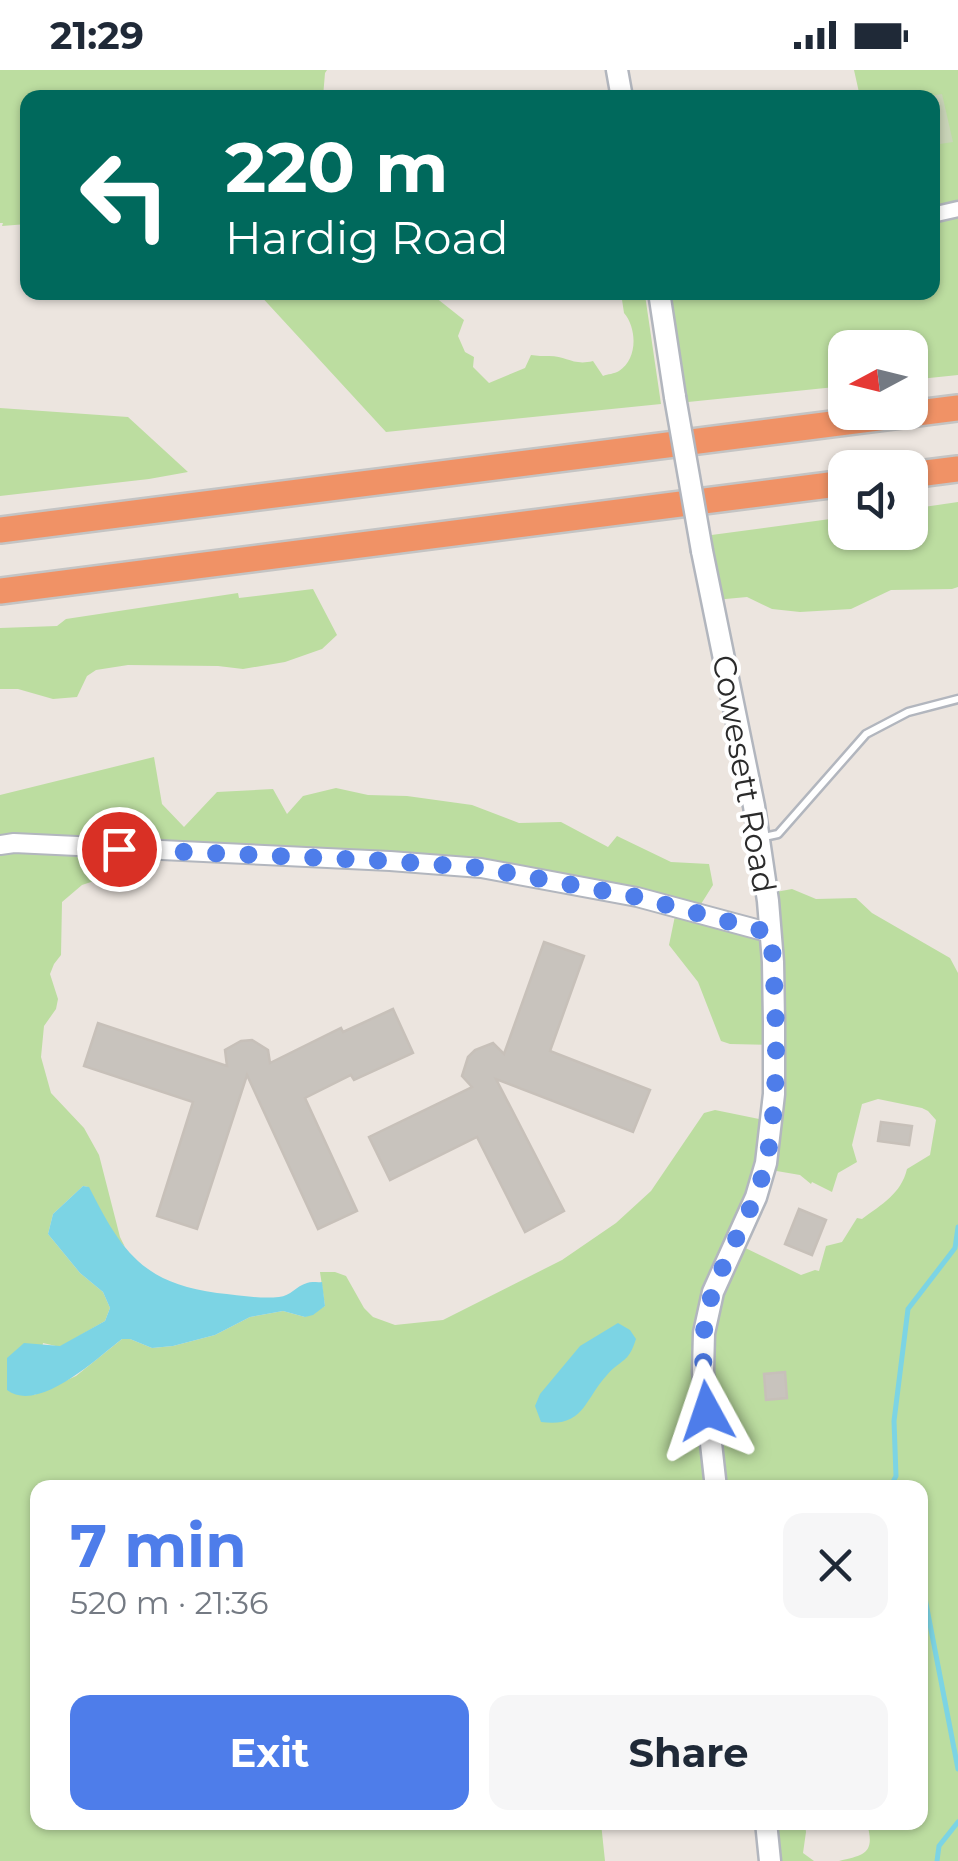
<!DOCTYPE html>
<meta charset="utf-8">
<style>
body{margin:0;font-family:Montserrat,sans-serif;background:#f6f6f7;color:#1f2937;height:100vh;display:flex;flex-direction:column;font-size:38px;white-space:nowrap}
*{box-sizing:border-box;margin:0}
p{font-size:32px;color:#747a83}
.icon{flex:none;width:55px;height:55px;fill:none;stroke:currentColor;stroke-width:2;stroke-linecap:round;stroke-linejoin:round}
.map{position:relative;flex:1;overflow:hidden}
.sheet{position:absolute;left:30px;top:1410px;width:898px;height:350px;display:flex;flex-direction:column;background:#fff;border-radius:20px;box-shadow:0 2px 8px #0004}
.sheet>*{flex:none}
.guide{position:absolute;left:20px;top:20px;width:920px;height:210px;border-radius:20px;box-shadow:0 2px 8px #0004;background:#00695c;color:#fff;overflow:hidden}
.needle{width:65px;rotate:263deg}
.buttons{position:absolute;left:828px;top:260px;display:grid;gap:20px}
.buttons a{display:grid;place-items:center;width:100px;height:100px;border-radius:20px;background:#fff;box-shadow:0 2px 8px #0004;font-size:50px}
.pin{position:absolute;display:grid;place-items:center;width:85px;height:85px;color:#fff;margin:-42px;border:5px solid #fff;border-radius:50%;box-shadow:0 2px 10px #0007}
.me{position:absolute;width:110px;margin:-55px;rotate:355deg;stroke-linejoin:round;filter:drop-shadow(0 0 8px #0008)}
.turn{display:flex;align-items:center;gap:35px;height:210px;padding:0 40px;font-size:45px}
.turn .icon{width:130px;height:130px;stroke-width:2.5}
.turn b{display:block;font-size:70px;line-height:85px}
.round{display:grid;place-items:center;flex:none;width:105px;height:105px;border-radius:20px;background:#f6f6f7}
.summary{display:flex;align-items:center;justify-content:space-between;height:170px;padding:0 40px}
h1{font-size:60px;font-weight:700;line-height:75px;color:#4e7dea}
.primary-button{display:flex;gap:20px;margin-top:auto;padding:20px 40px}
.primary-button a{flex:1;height:115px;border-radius:20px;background:#4e7dea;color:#fff;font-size:40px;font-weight:700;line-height:115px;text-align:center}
.primary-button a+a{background:#f6f6f7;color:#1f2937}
.status{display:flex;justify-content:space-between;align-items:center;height:70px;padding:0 50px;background:#fff;direction:ltr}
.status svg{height:28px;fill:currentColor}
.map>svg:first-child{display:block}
.green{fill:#bcdda0;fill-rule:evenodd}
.cemetery{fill:#c9d4b8}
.water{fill:#7cd4e4}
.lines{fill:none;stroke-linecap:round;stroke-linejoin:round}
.stream{stroke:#7cd4e4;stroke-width:5}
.building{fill:#c8c3bd;stroke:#c7c0b9;stroke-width:2.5}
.service-casing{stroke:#b2b6be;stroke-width:11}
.minor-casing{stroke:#b2b6be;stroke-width:19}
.tertiary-casing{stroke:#b2b6be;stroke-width:22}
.secondary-casing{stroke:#b2b6be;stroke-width:25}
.motorway-casing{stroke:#c4c4c4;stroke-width:30}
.service{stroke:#fff;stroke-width:6}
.minor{stroke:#fff;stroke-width:14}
.tertiary{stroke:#fff;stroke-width:18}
.secondary{stroke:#fff;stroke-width:20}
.motorway{stroke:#f09266;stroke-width:25}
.secondary-bridge-casing{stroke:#b2b6be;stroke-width:25;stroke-linecap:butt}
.secondary-bridge{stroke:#fff;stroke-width:20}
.route{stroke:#4e7dea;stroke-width:18;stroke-dasharray:0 32.4}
.labels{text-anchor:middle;stroke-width:8;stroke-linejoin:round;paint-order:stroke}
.street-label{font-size:32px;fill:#2b2b2b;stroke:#fff}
</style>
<div class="status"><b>21:29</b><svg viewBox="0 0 49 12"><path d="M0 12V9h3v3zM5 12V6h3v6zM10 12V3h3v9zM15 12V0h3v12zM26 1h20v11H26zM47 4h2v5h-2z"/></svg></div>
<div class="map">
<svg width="958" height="1791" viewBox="0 0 958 1791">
<rect width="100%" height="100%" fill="#ece5df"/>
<path class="green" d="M0,0H327L325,3L323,27L28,28L27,154L2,156L3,153H0Z
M854,0H958V305L910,310V278H845V316L688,332L670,223L932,222V28L860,27Z
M258,223H430L464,250L458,266L465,282L474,287L473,297L489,313L525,298L531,285C537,286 543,286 549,286C567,286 573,296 593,291L603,306C608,304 614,304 619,301C638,289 637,258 624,243L621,223H643L645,225L661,334L386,362Z
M0,338L128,347L188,402L149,409L0,426Z
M958,432V517L952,519L891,520L851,539L800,542L772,539L747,527L715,530L704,466L845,447V462H910V439Z
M313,519L337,565L322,579L285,592L243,599L218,596L128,595L96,600L87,606L77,627L53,629L18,619H0V558L57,556L66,549L238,523L239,528Z
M154,687L162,734L184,757L217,722L273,719L287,744L303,726L336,718L368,725L407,726L472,735L519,753L561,752L608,777L617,766L671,792L709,794L713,815L696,842L758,860L768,851L765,824L792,819L816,829L856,828L872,843L950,888L958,903V1791H839C866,1785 875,1783 867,1753L920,1752V1675L928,1673L920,1641V1418H38V1752L601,1753L605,1791H0V725ZM100,778L558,811L676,841L669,875L698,912L721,971L730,974L772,975L769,1051L715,1040L704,1043L651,1121L616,1153L562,1190L443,1250L395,1255L373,1247L364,1238L346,1206L335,1202H320L325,1236L305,1247L283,1241L250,1247L215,1265L173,1276L152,1278L130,1269H122L76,1306L34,1325L43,1273L60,1277L105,1251L110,1238L103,1222L80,1203L48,1164L53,1144L83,1116L88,1117L111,1162L125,1177L120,1167L99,1085L84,1058L51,1023L41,987L44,956L56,939L58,929L50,904L54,894L61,885L62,832L82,815L97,810ZM878,1029L922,1038L928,1041L936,1050L930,1085L907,1099C901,1124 882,1134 862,1149L857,1148L842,1172L826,1176L819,1201L815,1200L801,1205L735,1173L765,1099L800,1105L811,1114L812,1112L832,1122L838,1103L857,1092L852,1075L862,1034Z
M747,1753H805L806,1762L803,1783L814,1791H772L766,1760Z"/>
<path class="cemetery" d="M942,24L953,72L933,75L932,28L924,27Z"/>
<path class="water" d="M83,1116L89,1117C121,1180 142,1213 217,1223C238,1225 259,1229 279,1227C291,1226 296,1216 307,1213C312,1211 317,1213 322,1212L325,1236L313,1245L305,1247L283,1241L250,1247L215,1265L173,1276L152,1278L130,1269H122C97,1288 39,1344 7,1320V1288L24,1273L60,1276L105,1251L110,1238L103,1222L80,1203L48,1164L53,1144Z
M618,1253L630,1260L636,1269C628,1294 622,1288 607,1305C584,1330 584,1358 541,1352L535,1336L540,1324L580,1276Z"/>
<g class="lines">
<path class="stream" d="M890,1418L896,1406L894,1351L908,1239L955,1178L958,1157
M920,1516L923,1518L958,1699
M937,1791L939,1776L958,1752"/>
</g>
<path class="building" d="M544,872L584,886L550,981L650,1020L633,1062L496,1009L564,1141L525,1162L477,1067L390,1110L369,1067L472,1017L462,1006L468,987L475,980L493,973L504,984Z
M393,939L413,983L354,1010L351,1005L305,1028L357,1141L318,1159L247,1005L197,1159L157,1146L193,1032L84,996L98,953L227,996L225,980L241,971L252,970L268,980L270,993L341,958L343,962Z
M881,1052L912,1056L909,1075L878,1071Z
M799,1139L826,1150L812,1185L785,1174Z
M785,1302L787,1328L766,1330L764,1304Z"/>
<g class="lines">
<g class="service-casing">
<path id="service" d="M764,767L778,764L866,664L908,642L958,629"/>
</g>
<g class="minor-casing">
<path id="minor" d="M932,145L958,139"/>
</g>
<g class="tertiary-casing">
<path id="tertiary" d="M0,775L14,773L390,791L481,798L637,827L771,863"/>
</g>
<g class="secondary-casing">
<path id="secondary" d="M617,0L622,28
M659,222L675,327
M702,481L754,736L768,831L773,892L774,952V1024L766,1093L756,1127L713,1222L704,1263L703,1302L716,1418
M766,1752L770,1791"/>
</g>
<g class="motorway-casing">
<path id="motorway" d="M910,405L958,399
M0,460L958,338
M0,521L845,413"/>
</g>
<use href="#service" class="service"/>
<use href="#minor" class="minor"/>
<use href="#tertiary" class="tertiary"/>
<use href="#secondary" class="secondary"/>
<use href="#motorway" class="motorway"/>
<g class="secondary-bridge-casing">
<path id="secondary-bridge" d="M675,327L702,481"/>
</g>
<use href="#secondary-bridge" class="secondary-bridge"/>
</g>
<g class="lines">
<path class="route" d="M119,779L390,791L482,798L637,827L771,863C776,932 781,1025 766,1092C754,1145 720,1189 707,1242C700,1274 704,1308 707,1341"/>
</g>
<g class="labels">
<g class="street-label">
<text transform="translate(744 704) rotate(80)" y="11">Cowesett Road</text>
</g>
</g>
</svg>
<div class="buttons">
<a><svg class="needle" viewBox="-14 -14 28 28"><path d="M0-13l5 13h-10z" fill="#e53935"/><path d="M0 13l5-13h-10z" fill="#747a83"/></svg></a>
<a><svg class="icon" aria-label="sound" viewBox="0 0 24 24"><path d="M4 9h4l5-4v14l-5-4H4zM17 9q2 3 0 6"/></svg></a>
</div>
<div class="pin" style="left:119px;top:779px;background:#d93025"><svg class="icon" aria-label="arrive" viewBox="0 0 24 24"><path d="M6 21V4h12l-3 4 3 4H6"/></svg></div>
<svg class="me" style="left:707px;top:1341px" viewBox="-20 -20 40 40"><path d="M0-17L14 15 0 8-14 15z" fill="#4e7dea" stroke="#fff" stroke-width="4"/></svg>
<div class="guide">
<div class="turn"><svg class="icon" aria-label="left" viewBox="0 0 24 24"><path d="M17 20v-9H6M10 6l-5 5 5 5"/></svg><div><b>220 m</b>Hardig Road</div></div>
</div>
<section class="sheet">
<div class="summary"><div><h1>7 min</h1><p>520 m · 21:36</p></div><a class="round"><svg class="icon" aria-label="close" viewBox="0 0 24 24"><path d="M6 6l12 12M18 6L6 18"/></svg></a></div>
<div class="primary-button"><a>Exit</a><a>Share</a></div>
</section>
</div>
